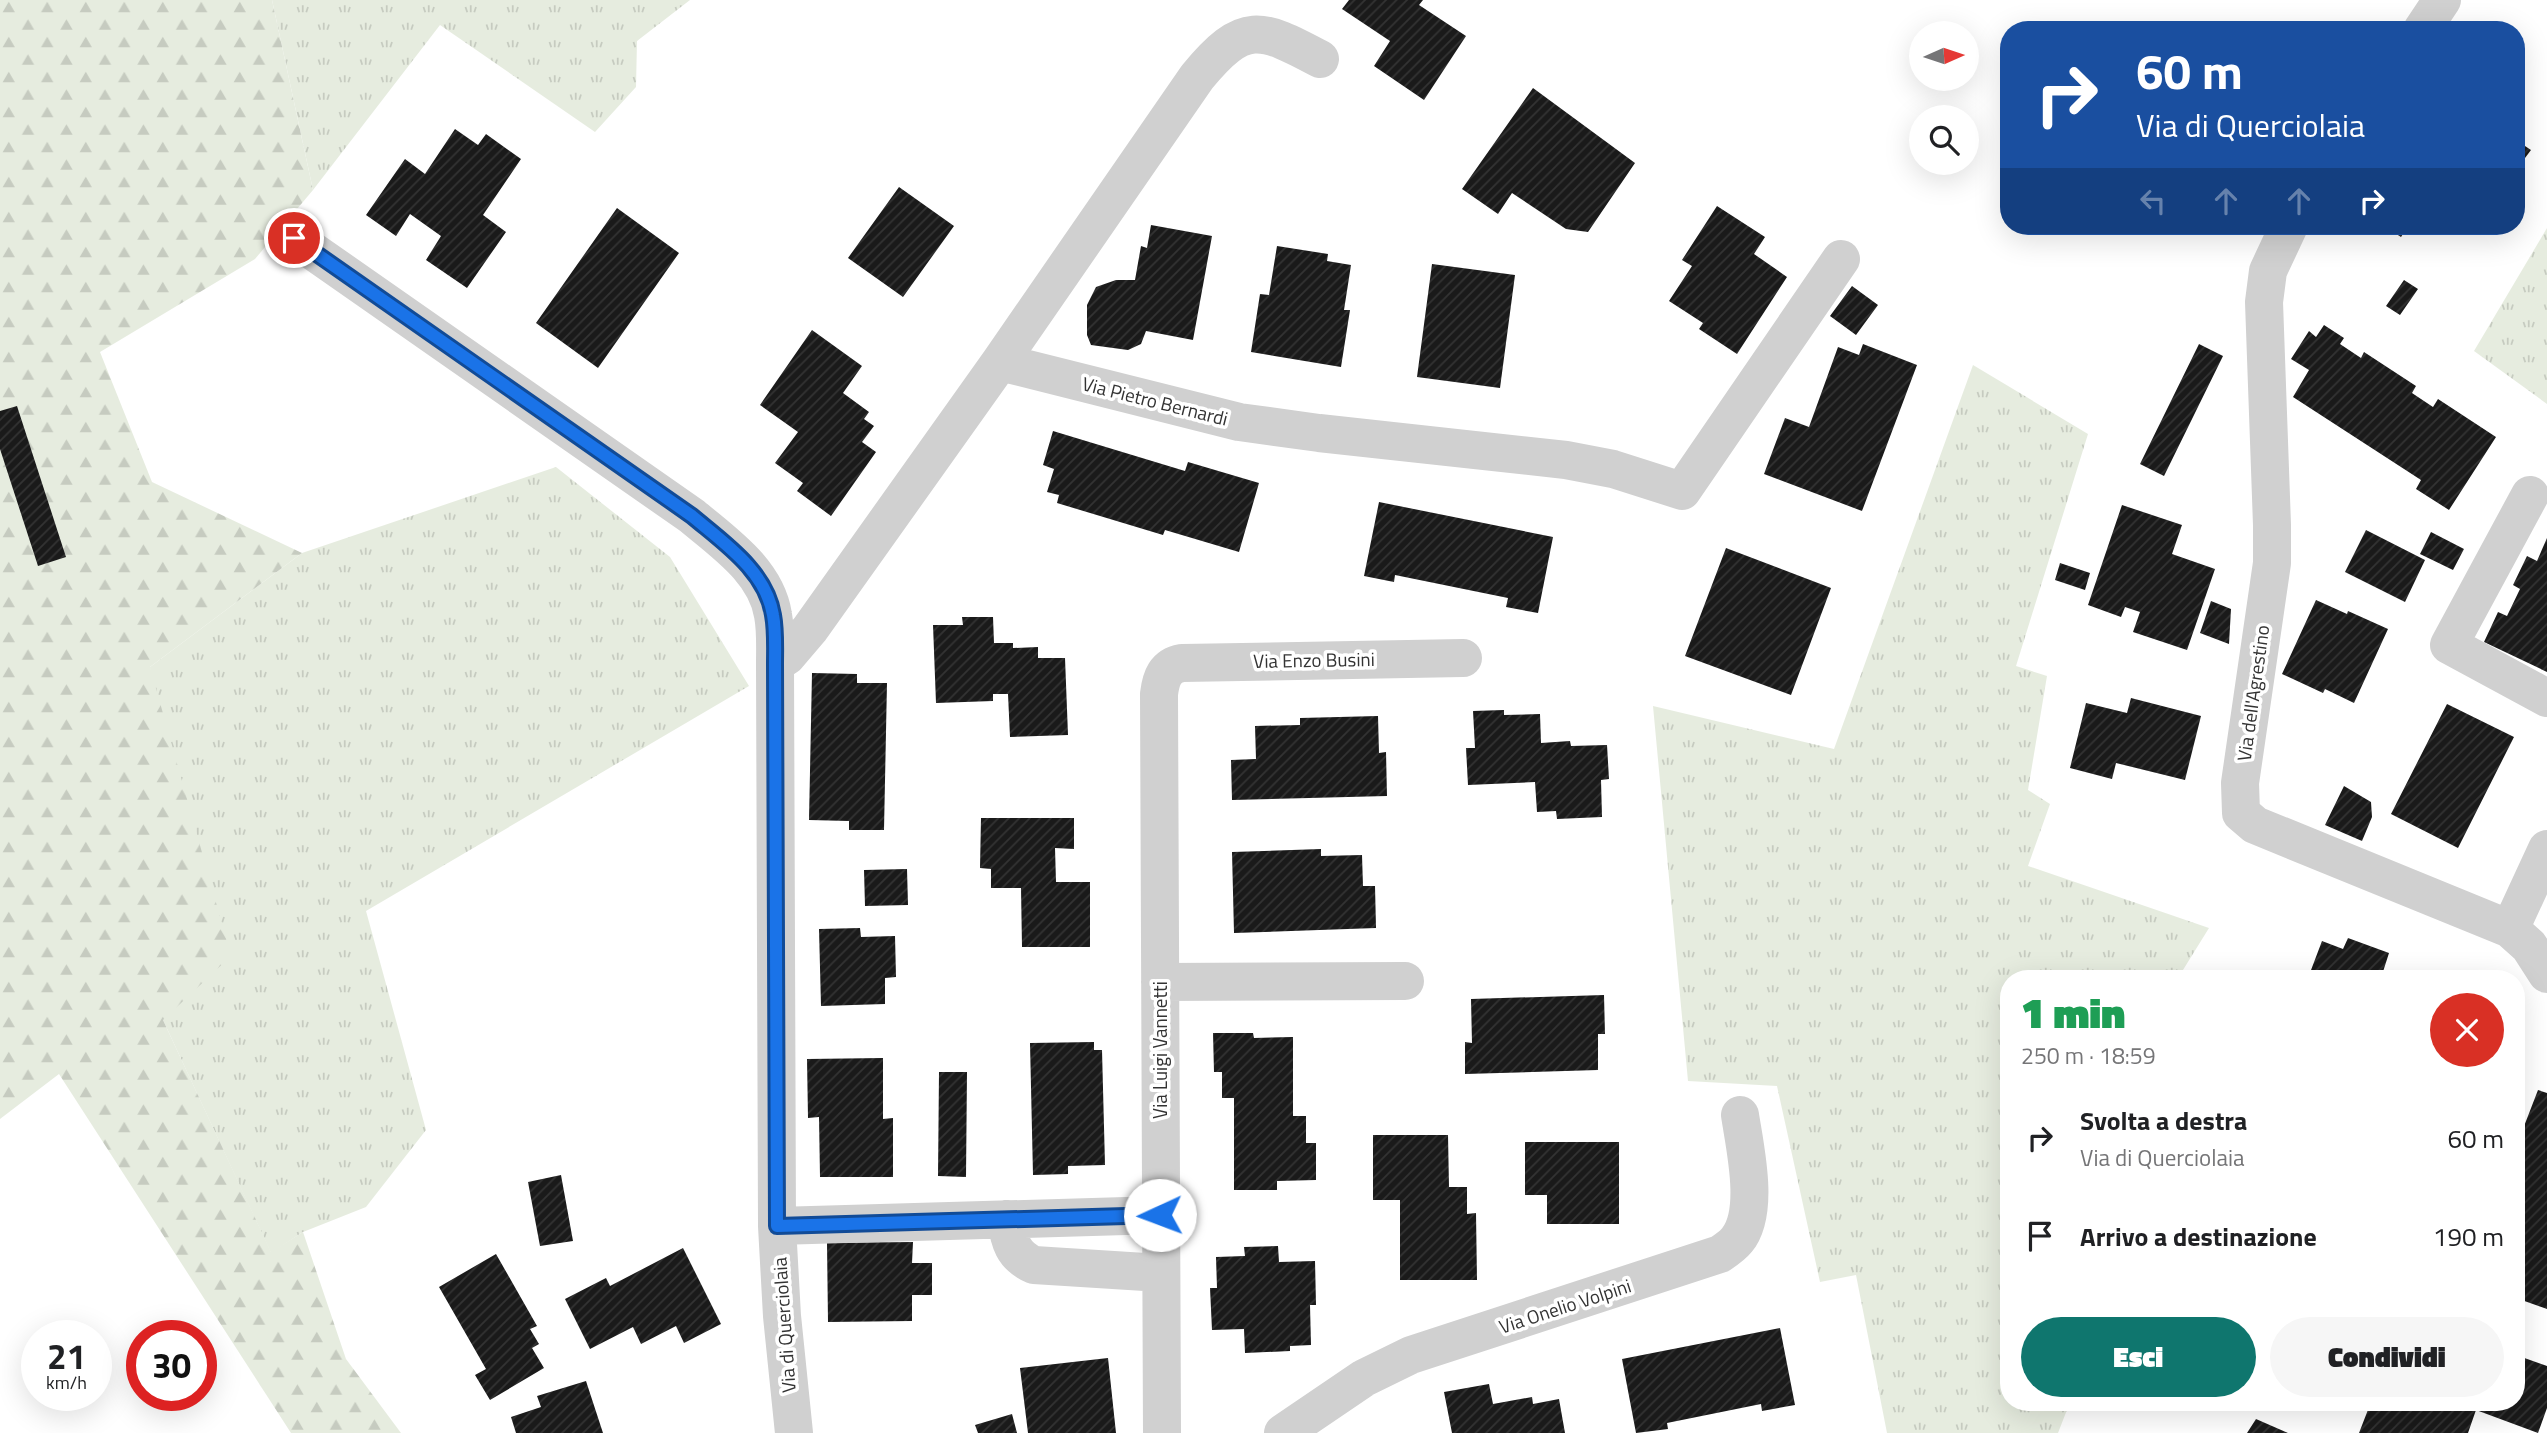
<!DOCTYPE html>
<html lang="it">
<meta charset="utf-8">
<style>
body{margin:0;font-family:"Titillium Web",sans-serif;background:#f6f6f6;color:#202124;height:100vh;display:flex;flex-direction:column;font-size:26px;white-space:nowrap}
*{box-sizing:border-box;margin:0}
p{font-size:23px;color:#757577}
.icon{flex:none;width:38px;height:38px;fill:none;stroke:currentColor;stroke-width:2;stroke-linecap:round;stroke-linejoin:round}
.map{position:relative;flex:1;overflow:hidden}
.drawer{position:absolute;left:2000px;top:970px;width:525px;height:441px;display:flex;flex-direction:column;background:#fff;border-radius:28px;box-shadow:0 7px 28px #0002}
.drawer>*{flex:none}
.guide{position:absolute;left:2000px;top:21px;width:525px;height:214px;border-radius:28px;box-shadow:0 7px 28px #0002;background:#1a4fa0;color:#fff;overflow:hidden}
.needle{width:46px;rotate:87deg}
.fabs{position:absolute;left:1909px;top:21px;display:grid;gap:14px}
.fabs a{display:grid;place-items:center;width:70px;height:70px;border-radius:50%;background:#fff;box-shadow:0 7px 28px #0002;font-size:35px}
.speed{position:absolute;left:21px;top:1320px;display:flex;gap:14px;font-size:35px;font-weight:700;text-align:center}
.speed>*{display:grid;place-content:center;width:91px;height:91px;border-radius:50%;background:#fff;box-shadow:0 7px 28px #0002;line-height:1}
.speed small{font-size:18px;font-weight:400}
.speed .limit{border:10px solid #d22;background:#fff;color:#111}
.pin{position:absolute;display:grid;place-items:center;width:60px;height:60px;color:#fff;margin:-30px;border:4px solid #fff;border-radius:50%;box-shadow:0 2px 7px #0007}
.me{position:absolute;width:77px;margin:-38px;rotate:268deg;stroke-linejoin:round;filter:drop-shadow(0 0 5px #0008)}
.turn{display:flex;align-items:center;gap:24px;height:147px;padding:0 21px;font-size:32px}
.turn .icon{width:91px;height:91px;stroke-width:2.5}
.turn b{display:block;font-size:49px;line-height:60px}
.lanes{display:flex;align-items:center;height:66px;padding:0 21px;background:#0003;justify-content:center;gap:35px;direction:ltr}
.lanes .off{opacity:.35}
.round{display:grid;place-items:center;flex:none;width:74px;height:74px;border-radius:37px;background:#f6f6f6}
.summary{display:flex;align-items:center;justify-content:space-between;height:119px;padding:0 21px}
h1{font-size:42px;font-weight:800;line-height:52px;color:#1e9e55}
.cta{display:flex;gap:14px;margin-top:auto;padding:14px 21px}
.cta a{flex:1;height:80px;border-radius:42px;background:#0f766e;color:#fff;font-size:28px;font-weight:800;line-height:80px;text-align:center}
.cta a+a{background:#f6f6f6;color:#202124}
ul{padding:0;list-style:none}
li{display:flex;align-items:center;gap:21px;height:98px;padding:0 21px}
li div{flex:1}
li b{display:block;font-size:26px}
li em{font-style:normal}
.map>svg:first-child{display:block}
.grass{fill:url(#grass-tufts)}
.forest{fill:url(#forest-firs)}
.building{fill:url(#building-hatch)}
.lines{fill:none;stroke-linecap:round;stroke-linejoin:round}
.minor{stroke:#d0d0d0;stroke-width:38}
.route-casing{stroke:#114b97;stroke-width:18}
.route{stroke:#1a73e8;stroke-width:12}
.labels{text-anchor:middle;stroke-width:7;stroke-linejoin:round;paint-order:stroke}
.street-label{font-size:19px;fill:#333;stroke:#fff}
</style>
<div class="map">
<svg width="2547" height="1433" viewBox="0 0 2547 1433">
<defs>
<pattern id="grass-tufts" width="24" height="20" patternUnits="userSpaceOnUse" patternTransform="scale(1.75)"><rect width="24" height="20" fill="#e6ecdf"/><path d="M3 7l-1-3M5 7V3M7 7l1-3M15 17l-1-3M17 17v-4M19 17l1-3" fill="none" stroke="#c6cbc0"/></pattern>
<pattern id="forest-firs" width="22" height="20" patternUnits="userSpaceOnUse" patternTransform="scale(1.75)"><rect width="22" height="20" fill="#e6ecdf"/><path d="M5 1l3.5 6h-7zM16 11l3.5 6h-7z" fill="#c6cbc0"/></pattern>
<pattern id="building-hatch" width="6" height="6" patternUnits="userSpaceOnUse" patternTransform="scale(1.75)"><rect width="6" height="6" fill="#1a1a1a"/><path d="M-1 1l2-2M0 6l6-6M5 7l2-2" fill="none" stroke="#333"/></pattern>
</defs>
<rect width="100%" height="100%" fill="#fff"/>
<path class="grass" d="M272,0H690L637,41L636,87L595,132L440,25L313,190Z
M2547,228V404L2474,351Z
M1973,365L2088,434L2016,666L2047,676L2028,790L2050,804L2028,866L2209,928L2178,978H2009V1402H2070L2058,1433H1887L1856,1275L1820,1282L1777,1086L1688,1081L1653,706L1834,749Z
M556,467L670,557L749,686L366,911L426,1130L366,1207L303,1232L271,1253L163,1020L150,667L302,553Z"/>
<path class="forest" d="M0,0H272L313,190L255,259L100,352L152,482L302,553L150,667L231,956L163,1020L271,1252L303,1232L346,1359L401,1433H291L59,1074L0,1119Z"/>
<path class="building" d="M1349,0H1423L1419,5L1466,36L1424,100L1374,66L1390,41L1342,9Z
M1533,88L1635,163L1588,232L1566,229L1512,193L1498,214L1462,189Z
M455,129L478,145L486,134L521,159L483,215L506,232L467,288L426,260L441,236L410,214L396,236L366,215L405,159L425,174Z
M2516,140L2531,150L2516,170Z
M899,187L954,226L903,297L848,258Z
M1717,206L1765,237L1754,254L1787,277L1737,354L1699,329L1703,323L1669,301L1692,266L1682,260Z
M617,208L679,253L598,368L536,323Z
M1151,225L1212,236L1193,340L1146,331L1141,344L1128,350L1091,345L1087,335V305L1096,287L1116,280H1135L1141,246L1147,248Z
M2384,226H2408L2401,237Z
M1277,246L1328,254L1327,261L1351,265L1344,310H1350L1341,367L1251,352L1260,294L1269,295Z
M1432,264L1515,275L1500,388L1417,377Z
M2404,280L2418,289L2400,315L2386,306Z
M1852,286L1878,305L1856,335L1830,316Z
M2324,325L2344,338L2340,344L2361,358L2364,352L2416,386L2412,393L2433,407L2438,399L2496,437L2449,510L2416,489L2421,480L2293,397L2309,370L2291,359L2309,331L2316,337Z
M812,330L862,366L843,393L869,412L864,419L874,426L862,442L876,452L831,516L797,491L803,483L775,463L798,432L760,405Z
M1863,344L1917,365L1862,511L1764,474L1785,418L1809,427L1838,347L1859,355Z
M2199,344L2223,356L2164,476L2140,464Z
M17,406L66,557L38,566L0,449V411Z
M1053,431L1185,471L1188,462L1259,483L1239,552L1165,530L1163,535L1057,503L1059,495L1047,492L1054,469L1043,465Z
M1379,502L1553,537L1538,613L1506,607L1508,598L1395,575L1394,582L1364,576Z
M2122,505L2182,525L2172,554L2215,569L2187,650L2133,632L2140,612L2125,607L2121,617L2088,605Z
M2366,530L2425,560L2405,602L2345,572Z
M2431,532L2464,549L2453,570L2420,554Z
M2547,538V672L2484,642L2498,612L2507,616L2520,589L2513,585L2527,556L2537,561Z
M1726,548L1831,588L1791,695L1685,656Z
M2060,563L2090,573L2085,590L2055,580Z
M2316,600L2347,614L2348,611L2388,629L2354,703L2325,689L2323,693L2282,674Z
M2211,601L2231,609L2229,644L2200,633Z
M962,617H993L994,643H1013V648L1038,647V658H1065L1068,735L1010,737L1008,694H993V701L936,703L933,625H963Z
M812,673L857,674V683H887L884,830H849V821L809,820Z
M2131,698L2201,716L2185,780L2116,763L2112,779L2070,768L2086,703L2127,713Z
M2447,704L2514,737L2458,848L2391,814Z
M1504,710V715L1540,714L1541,743L1570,741L1571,746L1607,745L1609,779L1601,780L1602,817L1557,819L1556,811L1537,812L1535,782L1468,785L1466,748H1475L1473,711Z
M1378,716L1379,753L1386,752L1387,796L1232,800L1231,760L1256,759L1255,726L1300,725V718Z
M2344,786L2371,802L2372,817L2362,841L2325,825Z
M981,818H1074V849L1055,848L1056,882H1090V947H1022L1021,888H991V869L980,868Z
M1321,849V856L1362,855L1363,886H1375L1376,928L1234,933L1232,852Z
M907,869L908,905L865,906L864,870Z
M860,928L861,937L895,936L896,977L885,978V1004L821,1006L819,929Z
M2348,938L2389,953L2381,978H2308L2322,941L2343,949Z
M1604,995L1605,1034H1598V1070L1465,1074V1042L1472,1043L1471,999Z
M1213,1033H1253L1254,1038L1293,1037V1116H1306V1143H1316V1180L1277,1181V1190H1234V1098H1222V1072H1214Z
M1094,1042V1050H1102L1105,1165L1068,1166V1174L1033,1175L1030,1043Z
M883,1058V1119L893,1118V1177H820L819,1117L808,1118L807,1059Z
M939,1072H967L966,1177L938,1176Z
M2538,1090L2547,1093V1309L2516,1298V1147Z
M1373,1135H1448L1449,1187H1467V1214L1476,1213L1477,1280H1400V1200H1373Z
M1525,1142H1619V1224H1547V1195H1525Z
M561,1175L573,1241L540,1246L528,1182Z
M913,1242L912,1263H932V1295H912V1321L828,1322L827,1243Z
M1278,1246L1279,1262L1315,1261L1316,1305H1310L1311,1345L1290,1346V1351L1245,1353L1244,1329L1212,1330L1210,1288H1217L1216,1257L1245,1256L1244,1247Z
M683,1248L721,1324L684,1343L676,1326L641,1344L633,1327L590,1349L565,1299L606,1278L610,1286Z
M496,1254L537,1326L530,1329L539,1344L532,1348L544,1368L490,1400L475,1375L486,1369L439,1287Z
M1780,1328L1795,1405L1762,1411L1761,1404L1667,1423L1668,1429L1636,1433L1622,1359Z
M2516,1355L2547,1366V1408L2538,1433L2476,1410L2468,1433H2359L2371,1402H2516Z
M1108,1358L1116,1433H1028L1020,1368Z
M586,1381L603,1433H516L511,1417L541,1407L537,1396Z
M1489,1384L1493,1404L1532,1397L1533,1404L1559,1399L1565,1433H1452L1444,1392Z
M1012,1414L1017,1433H978L975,1425Z
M2256,1419L2288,1433H2247Z"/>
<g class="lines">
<path class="minor" d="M2422,30L2442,0
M2289,226L2268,271L2264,302L2272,525V563L2240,783L2241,813L2255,825L2510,929L2529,946L2547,974
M294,238L692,516C724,543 766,571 773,615C776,631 775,648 775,664L777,1226L782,1316L794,1433
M1000,362L1197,77C1244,20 1260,27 1320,59
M2530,495L2449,645L2547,698
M775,664L787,656L810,629L1000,362L1239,422L1319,433L1566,460L1613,469L1682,491L1841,259
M2510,929L2547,849
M1160,982L1405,981
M1006,1219C1009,1241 1013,1256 1034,1265L1161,1273
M777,1226L1160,1215
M1162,1433L1159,694C1161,678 1165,666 1182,663L1463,658
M1283,1433L1364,1378L1411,1355L1720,1254C1726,1250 1733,1245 1737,1240C1760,1212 1745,1148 1740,1115"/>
</g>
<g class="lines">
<g class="route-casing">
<path id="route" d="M294,238L692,516C724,543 766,571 773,615C776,631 775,648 775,664L777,1226L1160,1215"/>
</g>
<use href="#route" class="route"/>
</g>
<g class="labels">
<g class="street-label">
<text transform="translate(1155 401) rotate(14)" y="7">Via Pietro Bernardi</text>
<text transform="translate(1314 660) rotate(-1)" y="7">Via Enzo Busini</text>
<text transform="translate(2253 693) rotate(-82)" y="7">Via dell'Agrestino</text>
<text transform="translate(1160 1050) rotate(-90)" y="7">Via Luigi Vannetti</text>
<text transform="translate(1565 1306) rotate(-18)" y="7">Via Onelio Volpini</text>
<text transform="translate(784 1325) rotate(-94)" y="7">Via di Querciolaia</text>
</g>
</g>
</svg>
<div class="fabs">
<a><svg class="needle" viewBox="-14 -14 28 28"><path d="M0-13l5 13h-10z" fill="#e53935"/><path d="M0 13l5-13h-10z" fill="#757577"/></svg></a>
<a><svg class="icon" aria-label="search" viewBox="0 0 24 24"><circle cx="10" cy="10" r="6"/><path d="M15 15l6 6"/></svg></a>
</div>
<div class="speed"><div>21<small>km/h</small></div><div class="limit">30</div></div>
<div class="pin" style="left:294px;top:238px;background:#d93025"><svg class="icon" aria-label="arrive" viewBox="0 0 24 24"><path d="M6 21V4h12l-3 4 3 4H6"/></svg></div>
<svg class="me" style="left:1160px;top:1215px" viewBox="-20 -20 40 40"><circle r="19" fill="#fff"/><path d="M0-13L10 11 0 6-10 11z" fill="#1a73e8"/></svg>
<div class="guide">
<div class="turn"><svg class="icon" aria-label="right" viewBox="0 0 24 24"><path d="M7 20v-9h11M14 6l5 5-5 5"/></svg><div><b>60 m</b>Via di Querciolaia</div></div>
<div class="lanes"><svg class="icon off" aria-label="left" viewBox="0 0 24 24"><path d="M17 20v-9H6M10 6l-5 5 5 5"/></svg><svg class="icon off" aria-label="ahead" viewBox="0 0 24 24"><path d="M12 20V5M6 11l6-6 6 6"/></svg><svg class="icon off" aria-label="ahead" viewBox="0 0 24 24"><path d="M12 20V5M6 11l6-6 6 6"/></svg><svg class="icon" aria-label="right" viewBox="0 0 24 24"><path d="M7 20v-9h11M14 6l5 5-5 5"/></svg></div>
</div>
<section class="drawer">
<div class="summary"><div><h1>1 min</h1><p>250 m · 18:59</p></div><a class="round" style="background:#d93025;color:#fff"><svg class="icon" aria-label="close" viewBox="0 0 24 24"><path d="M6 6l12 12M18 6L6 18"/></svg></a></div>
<ul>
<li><svg class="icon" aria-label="right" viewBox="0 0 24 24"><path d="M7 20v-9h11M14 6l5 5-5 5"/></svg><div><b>Svolta a destra</b><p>Via di Querciolaia</p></div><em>60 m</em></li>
<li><svg class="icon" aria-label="arrive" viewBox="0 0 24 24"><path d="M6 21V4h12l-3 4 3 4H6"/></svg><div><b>Arrivo a destinazione</b></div><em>190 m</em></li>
</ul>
<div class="cta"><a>Esci</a><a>Condividi</a></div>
</section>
</div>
